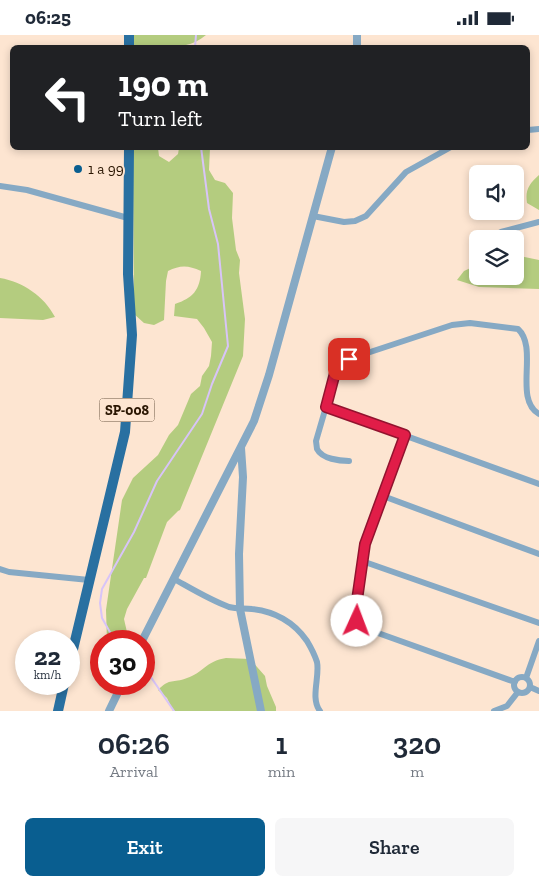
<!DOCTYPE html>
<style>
body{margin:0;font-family:"Zilla Slab",serif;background:#f6f6f7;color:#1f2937;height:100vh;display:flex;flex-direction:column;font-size:19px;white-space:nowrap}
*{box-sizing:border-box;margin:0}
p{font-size:16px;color:#747a83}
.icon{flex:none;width:28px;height:28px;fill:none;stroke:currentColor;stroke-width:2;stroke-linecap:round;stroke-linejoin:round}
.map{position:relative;height:676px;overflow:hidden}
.drawer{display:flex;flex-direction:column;background:#fff;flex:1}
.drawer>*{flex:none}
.guide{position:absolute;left:10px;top:10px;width:520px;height:105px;border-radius:8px;box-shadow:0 2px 8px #0003;background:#202124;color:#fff;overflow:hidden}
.fabs{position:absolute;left:469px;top:130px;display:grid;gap:10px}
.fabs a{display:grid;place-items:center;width:55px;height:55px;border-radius:8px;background:#fff;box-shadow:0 2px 8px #0003;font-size:25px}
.speed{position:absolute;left:15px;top:595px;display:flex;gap:10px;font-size:25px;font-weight:700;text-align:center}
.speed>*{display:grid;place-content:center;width:65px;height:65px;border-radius:50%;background:#fff;box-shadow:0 2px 8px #0003;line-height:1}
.speed small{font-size:12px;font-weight:400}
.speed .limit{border:8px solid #d22;background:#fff;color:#111}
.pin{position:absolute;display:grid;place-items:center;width:42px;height:42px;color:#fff;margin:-21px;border-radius:10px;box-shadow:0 2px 8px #0006}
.me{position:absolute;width:55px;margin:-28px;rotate:2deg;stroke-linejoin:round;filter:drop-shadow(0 0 4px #0008)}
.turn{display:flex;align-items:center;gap:18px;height:105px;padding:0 25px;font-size:22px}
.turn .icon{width:65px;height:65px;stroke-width:2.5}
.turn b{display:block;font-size:35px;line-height:42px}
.eta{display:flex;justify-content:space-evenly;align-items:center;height:85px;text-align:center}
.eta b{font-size:30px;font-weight:600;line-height:35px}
.action{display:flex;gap:10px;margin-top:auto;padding:10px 25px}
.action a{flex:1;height:58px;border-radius:8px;background:#095e90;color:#fff;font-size:20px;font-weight:600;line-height:58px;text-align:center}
.action a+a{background:#f6f6f7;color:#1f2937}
.status{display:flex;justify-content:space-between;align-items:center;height:35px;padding:0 25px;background:#fff;direction:ltr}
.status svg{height:14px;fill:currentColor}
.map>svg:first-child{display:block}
.green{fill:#b4cc7f}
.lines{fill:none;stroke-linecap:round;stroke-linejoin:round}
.stream{stroke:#d8c4f8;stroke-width:2}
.minor{stroke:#86a9c4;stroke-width:6}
.tertiary{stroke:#86a9c4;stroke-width:8}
.primary{stroke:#2970a1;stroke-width:10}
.route-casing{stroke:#92132f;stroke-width:12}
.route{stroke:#e11d48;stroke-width:9}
.poi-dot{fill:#095e90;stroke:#fde5d1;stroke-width:2}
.labels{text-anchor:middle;stroke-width:4;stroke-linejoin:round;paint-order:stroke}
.shield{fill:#fde5d1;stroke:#695440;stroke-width:1}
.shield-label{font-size:14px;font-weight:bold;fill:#2a1602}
.poi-label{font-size:15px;fill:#2a1602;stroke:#fde5d1;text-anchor:start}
</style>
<div class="status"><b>06:25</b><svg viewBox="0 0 49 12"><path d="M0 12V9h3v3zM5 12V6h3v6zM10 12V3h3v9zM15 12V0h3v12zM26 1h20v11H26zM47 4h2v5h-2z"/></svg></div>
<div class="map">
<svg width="539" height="676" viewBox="0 0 539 676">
<rect width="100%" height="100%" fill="#fde5d1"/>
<path class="green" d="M132,0H206C187,17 156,12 132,12Z
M133,113H158L159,121L169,127L178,119L179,113H210L209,135L215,145L225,148L233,158L232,183L236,215L240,225L239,238L245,284L243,321L180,475L178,476L167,487L146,543H144L127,574L124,584L129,606H107L106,575L122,465L133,443L158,420L169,400L178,390L191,359L200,351L202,341L209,331L211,321L212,307L204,293L197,284L174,281L175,269C193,263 200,255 201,236C188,230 180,230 168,236L166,246L164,285L154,290L144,288L134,279Z
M539,140V175L527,168C525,155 529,149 539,140Z
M515,220L539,225V254L479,252L457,245L464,236L477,230L478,241H515Z
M0,243C23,247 44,261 55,282L43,285L0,283Z
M226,623L250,624L265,641L267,651L276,672V676H173L167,663L158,655C171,642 172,649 187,643C203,638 206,626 226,623Z"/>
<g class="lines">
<path class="stream" d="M195,12L196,0
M115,606L102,583L100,568L102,554L134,497L157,446L202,379L212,349L228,311L218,209L209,174L201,112
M144,632L174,676"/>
<path class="minor" d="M528,95L539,94
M0,151L27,155L128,183
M313,181L344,187L355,186L366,181L406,137L451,112
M501,197L539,187
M326,372L539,449
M405,400L365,509L355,579L357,586L364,593L515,647
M349,426C340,426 322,424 317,414C317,414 316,406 316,406L337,334L349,324L452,290L470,288L518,294C539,313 513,364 539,379
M383,461L539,519
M362,526L539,588
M0,534L9,537L89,545
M174,544C192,554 210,565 229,572C237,574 244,573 252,574C274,576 294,587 307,606C310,611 315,621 317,627C320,642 310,663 320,676
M514 650a8 8 0 1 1 16 0a8 8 0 1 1-16 0Z
M526,643L539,606
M530,652L539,656
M494,676L507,671L518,657"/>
<path class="tertiary" d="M357,12V0
M241,413L243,442L239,519L240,574L261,676
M142,606L254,386L269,340L332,112
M109,676L122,649"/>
<path class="primary" d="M129,12V0
M69,631L125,397L132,300L128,239L129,112
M58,676L64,649"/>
</g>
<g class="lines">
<g class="route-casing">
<path id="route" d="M349,324L336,334L326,372L405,400L365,509L355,579L357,586"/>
</g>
<use href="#route" class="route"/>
</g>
<circle class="poi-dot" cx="78" cy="134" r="5"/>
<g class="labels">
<rect class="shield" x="99.5" y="363.5" width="55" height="23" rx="4"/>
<g class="shield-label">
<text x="127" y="380">SP-008</text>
</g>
<g class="poi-label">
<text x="88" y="139">1 a 99</text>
</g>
</g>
</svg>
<div class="fabs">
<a><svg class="icon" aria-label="sound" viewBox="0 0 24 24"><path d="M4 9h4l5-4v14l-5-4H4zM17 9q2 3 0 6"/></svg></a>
<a><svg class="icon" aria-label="layers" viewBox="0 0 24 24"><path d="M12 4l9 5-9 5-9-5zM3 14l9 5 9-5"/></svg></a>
</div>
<div class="speed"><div>22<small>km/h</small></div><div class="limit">30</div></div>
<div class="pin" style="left:349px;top:324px;background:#d93025"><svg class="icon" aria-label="arrive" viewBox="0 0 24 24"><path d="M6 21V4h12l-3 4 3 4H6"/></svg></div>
<svg class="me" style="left:357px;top:586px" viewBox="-20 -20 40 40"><circle r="19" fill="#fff"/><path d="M0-13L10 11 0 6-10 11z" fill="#e11d48"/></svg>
<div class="guide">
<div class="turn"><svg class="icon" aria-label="left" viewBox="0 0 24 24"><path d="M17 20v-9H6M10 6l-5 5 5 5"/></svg><div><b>190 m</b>Turn left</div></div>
</div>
</div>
<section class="drawer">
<div class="eta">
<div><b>06:26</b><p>Arrival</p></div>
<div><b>1</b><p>min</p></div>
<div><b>320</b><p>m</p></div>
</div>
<div class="action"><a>Exit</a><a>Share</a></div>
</section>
